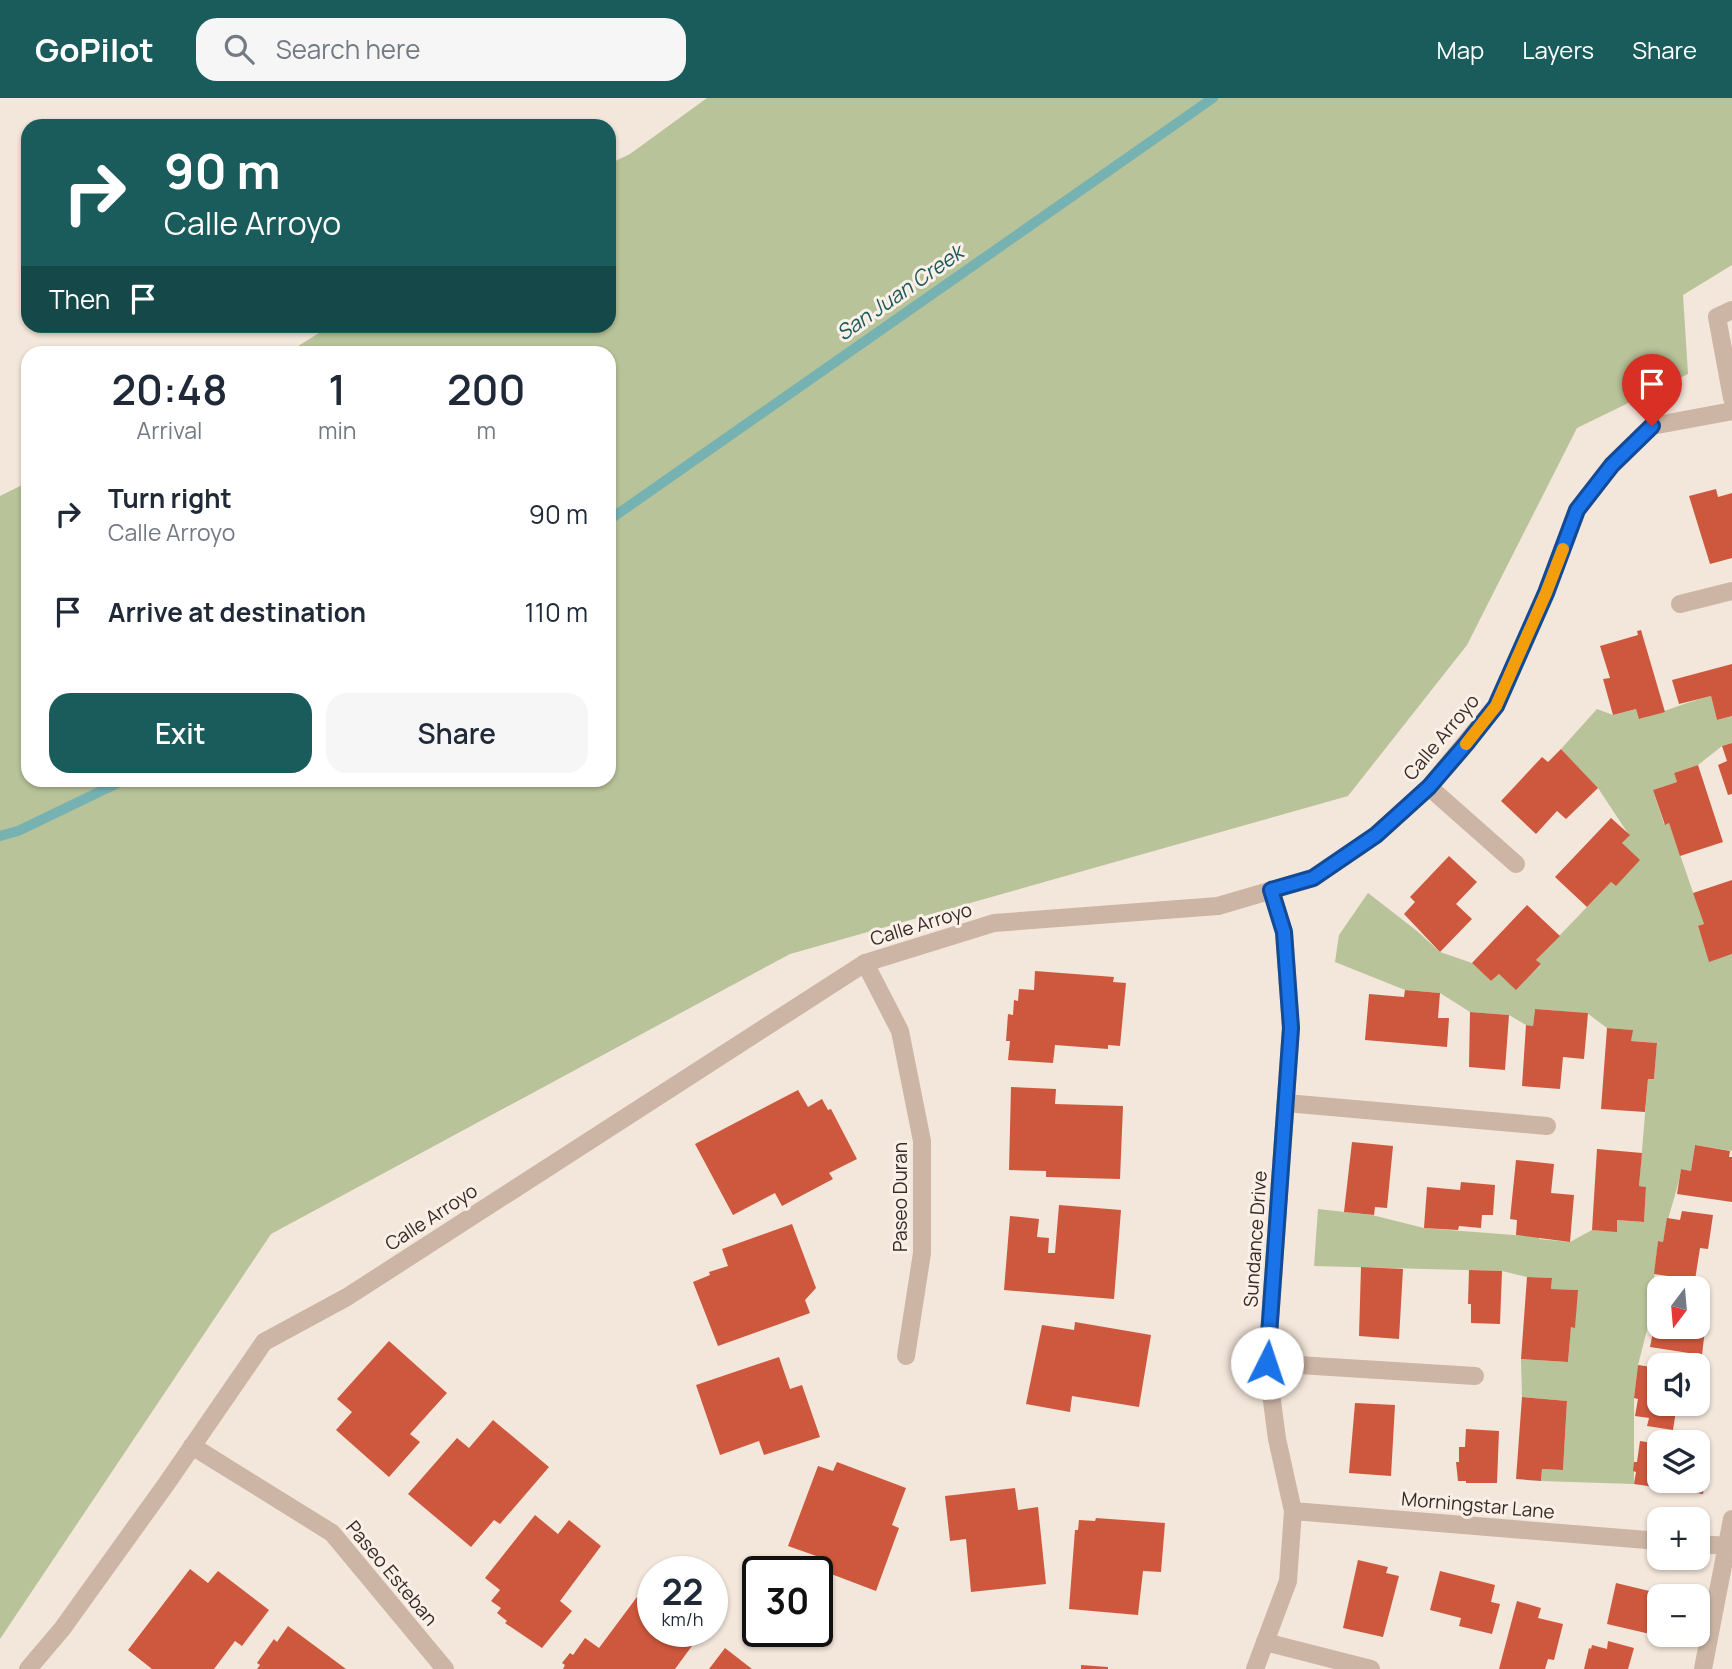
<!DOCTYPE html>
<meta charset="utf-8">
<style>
body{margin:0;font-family:Manrope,sans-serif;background:#f6f6f7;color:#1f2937;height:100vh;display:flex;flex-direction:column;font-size:26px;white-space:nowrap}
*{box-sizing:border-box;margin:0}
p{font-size:23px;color:#747a83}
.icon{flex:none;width:38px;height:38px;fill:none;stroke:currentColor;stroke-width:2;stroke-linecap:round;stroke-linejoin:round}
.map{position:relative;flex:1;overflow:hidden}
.sheet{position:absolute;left:21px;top:248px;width:595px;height:441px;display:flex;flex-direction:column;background:#fff;border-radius:21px;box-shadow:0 2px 5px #0004}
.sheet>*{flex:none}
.hud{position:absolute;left:21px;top:21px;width:595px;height:214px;border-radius:21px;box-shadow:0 2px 5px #0004;background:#1a5b5c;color:#fff;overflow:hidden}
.needle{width:46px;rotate:196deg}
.fabs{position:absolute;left:1647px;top:1178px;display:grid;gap:14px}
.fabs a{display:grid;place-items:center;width:63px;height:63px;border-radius:14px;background:#fff;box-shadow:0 2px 5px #0004;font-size:35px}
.speed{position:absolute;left:637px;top:1458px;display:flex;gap:14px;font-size:35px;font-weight:700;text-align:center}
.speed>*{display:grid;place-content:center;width:91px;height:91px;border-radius:50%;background:#fff;box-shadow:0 2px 5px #0004;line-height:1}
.speed small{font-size:18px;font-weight:400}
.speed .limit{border:4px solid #111;border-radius:10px;background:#fff;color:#111}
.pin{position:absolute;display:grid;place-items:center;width:60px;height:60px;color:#fff;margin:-72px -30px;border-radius:50% 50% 50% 0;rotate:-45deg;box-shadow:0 0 7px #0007}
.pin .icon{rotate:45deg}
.me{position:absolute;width:77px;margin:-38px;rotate:4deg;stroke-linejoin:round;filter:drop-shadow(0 0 5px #0008)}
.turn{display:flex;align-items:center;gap:24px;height:147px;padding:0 28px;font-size:32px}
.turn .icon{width:91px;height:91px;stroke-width:2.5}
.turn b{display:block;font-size:49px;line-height:60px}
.then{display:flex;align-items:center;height:66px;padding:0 28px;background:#0003;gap:14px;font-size:26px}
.eta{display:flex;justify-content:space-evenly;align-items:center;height:119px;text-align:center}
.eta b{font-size:42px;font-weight:600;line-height:49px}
.button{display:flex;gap:14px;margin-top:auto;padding:14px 28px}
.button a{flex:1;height:80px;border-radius:21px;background:#1a5b5c;color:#fff;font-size:28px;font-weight:600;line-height:80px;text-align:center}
.button a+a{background:#f6f6f7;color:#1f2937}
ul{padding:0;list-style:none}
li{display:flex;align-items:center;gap:21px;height:98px;padding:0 28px}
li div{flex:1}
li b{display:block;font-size:26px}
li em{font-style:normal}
header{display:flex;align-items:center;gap:42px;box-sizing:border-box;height:98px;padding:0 35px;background:#1a5b5c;color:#fff}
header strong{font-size:33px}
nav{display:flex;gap:38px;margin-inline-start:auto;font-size:24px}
.search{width:490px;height:63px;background:#f6f6f7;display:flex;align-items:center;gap:18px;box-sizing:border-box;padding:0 24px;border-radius:21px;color:#747a83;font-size:26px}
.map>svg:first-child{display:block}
.green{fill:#b8c399}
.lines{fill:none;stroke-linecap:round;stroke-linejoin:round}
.stream{stroke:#77b2b2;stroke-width:10}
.building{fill:#ce583d}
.service{stroke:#ccb5a5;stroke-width:18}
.minor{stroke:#ccb5a5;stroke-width:18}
.tertiary{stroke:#ccb5a5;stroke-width:18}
.route-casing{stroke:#114b97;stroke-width:18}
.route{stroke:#1a73e8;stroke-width:12}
.slow{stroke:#f59e0b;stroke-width:12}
.labels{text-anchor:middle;stroke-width:6;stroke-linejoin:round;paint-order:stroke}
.street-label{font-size:19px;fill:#382b27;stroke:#fbf0e7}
.water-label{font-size:21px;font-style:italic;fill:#1a5b5c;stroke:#fbf0e7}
</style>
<header>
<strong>GoPilot</strong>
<div class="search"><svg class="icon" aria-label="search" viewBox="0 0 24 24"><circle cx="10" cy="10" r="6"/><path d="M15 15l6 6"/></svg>Search here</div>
<nav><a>Map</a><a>Layers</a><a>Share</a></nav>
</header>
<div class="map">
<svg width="1732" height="1571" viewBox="0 0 1732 1571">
<rect width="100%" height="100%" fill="#f3e6da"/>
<path class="green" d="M707,0H1732V167L1683,197L1688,276L1577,330L1467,547L1348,698L790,856L271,1136L0,1541V398L28,384V682H609V256L287,255L330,228H609V66L630,56Z
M1711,598L1717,622L1732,618V645L1722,648L1698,667L1674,675L1677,684L1653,692L1664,726L1669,725L1704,826L1698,829L1709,863L1732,856V1053L1695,1047L1691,1073L1681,1071C1677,1096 1667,1119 1663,1144L1658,1143L1650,1220L1638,1267L1634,1300V1386L1541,1383L1542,1371L1563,1372L1567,1303L1522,1299L1521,1261L1568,1264L1571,1229H1575L1577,1192L1551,1191L1552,1180L1527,1179L1502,1173L1314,1168L1318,1111L1372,1117L1424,1130L1539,1139V1141L1570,1144L1592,1132L1617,1133V1122L1644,1124L1646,1089L1639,1088L1648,981H1654L1657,945L1631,943L1632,932L1607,930L1587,915L1535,911L1533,928L1526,927L1509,917L1470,914L1440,895L1405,892L1335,864L1339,837L1368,795L1417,833L1440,854L1472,865L1491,883L1499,876L1516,891L1541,867L1536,862L1611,784L1616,788L1622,745L1629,737L1598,690L1561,651L1597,611L1613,617L1636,611L1640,621C1664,614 1686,604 1711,598Z"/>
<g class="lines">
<path class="stream" d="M609,422L1213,0
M0,738L18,733L124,682"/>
</g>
<path class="building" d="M1716,391L1718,399L1732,395V460L1710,466L1689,398Z
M1641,532L1665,614L1639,621L1636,611L1613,617L1603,581L1610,580L1600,548L1638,537L1637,533Z
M1732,566V618L1717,622L1711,598L1679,606L1672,582Z
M1732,645V696L1728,697L1718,667L1727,663L1722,648Z
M1561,651L1598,690L1566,721L1557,713L1536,736L1501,703L1542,659L1548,664Z
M1698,667L1723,744L1680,758L1669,725L1665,727L1653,692L1677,684L1674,675Z
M1611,720L1630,737L1622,745L1640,762L1616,788L1611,784L1587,809L1555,779Z
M1449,758L1477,784L1456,806L1472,821L1440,854L1404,816L1415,804L1410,799Z
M1732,782V856L1709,864L1698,828L1704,826L1693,795Z
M1527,807L1560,838L1536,862L1541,866L1516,892L1499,876L1491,883L1472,865Z
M1035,873L1114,879L1113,884L1126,885L1120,948L1108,947V951L1055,947L1053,965L1008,962L1010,943H1006L1008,916L1013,917L1014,902L1018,903L1019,891L1034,892Z
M1405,892L1440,895L1438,920H1449L1447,949L1365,942L1369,896L1404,899Z
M1535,911L1588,915L1584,961L1563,959L1560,991L1522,988L1526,927L1533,928Z
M1470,914L1509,917L1505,972L1469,969Z
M1607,930L1633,932L1631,943L1657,945L1654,981H1648L1645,1014L1601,1011Z
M1011,989L1056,991L1055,1006L1123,1008L1120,1081L1046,1079V1073L1009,1072Z
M798,992L808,1009L822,1001L828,1012L831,1011L857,1061L829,1075L833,1081L782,1108L775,1095L733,1117L695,1046Z
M1352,1044L1393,1048L1387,1110L1375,1109L1374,1117L1344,1114Z
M1695,1047L1730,1053L1729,1059H1732V1104L1677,1096L1681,1071L1691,1073Z
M1597,1051L1642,1055L1639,1088L1646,1089L1644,1124L1617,1122V1134L1592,1132Z
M1516,1062L1554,1066L1551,1095L1574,1097L1570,1144L1516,1137L1517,1122L1510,1121Z
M1461,1084L1495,1087L1493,1117H1482L1481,1130L1459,1128L1458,1132L1424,1130L1427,1089L1460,1092Z
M1059,1107L1121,1112L1114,1201L1004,1192L1010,1118L1039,1121L1037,1139L1049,1140L1048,1155H1055Z
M1682,1113L1713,1117L1708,1151L1700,1150L1695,1182L1654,1176L1658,1143L1663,1144L1667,1120L1680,1122Z
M792,1126L816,1190L805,1202L810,1215L718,1248L693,1184L710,1177L709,1174L728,1168L722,1151Z
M1361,1169L1403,1171L1399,1241L1359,1238Z
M1469,1172L1502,1173L1500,1226L1471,1225V1206H1468Z
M1527,1179L1552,1180L1551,1191L1578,1192L1575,1230L1571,1229L1568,1264L1521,1261Z
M1655,1210L1659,1211V1228H1698V1221L1706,1223L1702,1257L1650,1249L1654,1229H1649L1650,1220H1654Z
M1075,1224L1151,1237L1139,1309L1072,1298L1070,1314L1026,1306L1042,1227L1074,1232Z
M389,1243L447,1295L410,1336L420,1344L389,1379L336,1332L352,1314L337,1301Z
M779,1259L790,1291L802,1287L820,1339L764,1357L759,1343L720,1357L696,1287Z
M1638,1267L1659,1270V1306H1677L1673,1332L1647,1328L1649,1320L1635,1318L1638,1301L1634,1300Z
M1522,1299L1567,1303L1563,1372L1542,1371L1541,1383L1516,1381Z
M1355,1305L1395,1307L1391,1378L1349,1375Z
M493,1322L549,1369L500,1426L494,1422L471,1449L408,1396L457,1340L469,1350Z
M1466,1331L1499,1333L1497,1385H1466V1383H1458L1456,1364H1459V1349H1465Z
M1640,1343L1659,1346V1382H1698V1352L1709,1353L1703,1396L1634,1386L1636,1374L1633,1373L1634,1364H1637Z
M837,1364L906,1390L892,1427L899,1430L876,1493L818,1471L822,1460L788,1448L818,1368L833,1373Z
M1015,1390L1018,1412L1038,1409L1046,1486L971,1494L966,1441L950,1443L945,1398Z
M535,1417L558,1436L569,1422L601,1448L560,1503L572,1513L542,1550L505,1525L507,1523L497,1515L501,1510L491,1503L500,1492L485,1480Z
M1096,1420L1165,1425L1161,1474L1143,1473L1138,1517L1069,1511L1075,1432H1078L1079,1422L1095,1423Z
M1358,1462L1388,1469L1386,1475L1399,1478L1383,1539L1343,1530Z
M190,1471L208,1485L218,1473L269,1512L242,1548L235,1543L214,1571H152L128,1552Z
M1440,1473L1495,1487L1491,1504L1500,1506L1492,1536L1459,1528L1461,1520L1430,1512Z
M1616,1485L1666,1497L1659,1498V1536H1677L1676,1542L1607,1526Z
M637,1499L653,1510V1533H695L700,1537L675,1571H563L565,1567L562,1565L570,1555L573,1557L585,1540L599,1550Z
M1517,1503L1541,1510L1538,1520L1563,1526L1554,1562L1548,1561L1545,1571H1499Z
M288,1528L346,1571H257L260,1567L257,1565L274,1541L277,1544Z
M1608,1543L1634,1550L1628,1571H1584L1589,1550L1591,1551L1592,1547L1607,1551Z
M725,1550L752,1571H709Z
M1081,1567L1108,1569V1571H1081Z"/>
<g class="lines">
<path class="service" d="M1732,212L1717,219L1732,300
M1680,506L1732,493
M1429,689L1516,766
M1286,1005L1547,1028
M1267,1265L1475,1278
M1265,1544L1371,1571"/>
<path class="minor" d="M865,865L900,933L922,1043V1155L906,1258
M192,1348L332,1435L445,1571
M1293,1413L1659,1443
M1698,1446L1728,1448
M1255,1571L1288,1483L1293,1413L1277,1341L1267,1265L1291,930L1284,834L1271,792
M1703,1571L1732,1421"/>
<path class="tertiary" d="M28,1571L62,1531L167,1385L264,1244L347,1199L865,865L994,825L1218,808L1313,780L1376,737L1429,689L1496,608L1546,495L1577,412L1612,367L1652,328L1732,313"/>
</g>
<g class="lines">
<g class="route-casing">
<path id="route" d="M1267,1265L1291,930L1284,834L1271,792L1313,780L1376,737L1429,689L1466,646L1496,608L1546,495L1577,412L1612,367L1652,328"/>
</g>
<use href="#route" class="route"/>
<path class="slow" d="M1466,646L1496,608L1546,495L1563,451"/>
</g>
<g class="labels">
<g class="street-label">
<text transform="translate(1441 639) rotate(-50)" y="7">Calle Arroyo</text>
<text transform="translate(921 826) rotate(-17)" y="7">Calle Arroyo</text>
<text transform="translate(900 1099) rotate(-90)" y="7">Paseo Duran</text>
<text transform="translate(431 1119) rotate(-33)" y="7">Calle Arroyo</text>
<text transform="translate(1255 1141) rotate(-86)" y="7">Sundance Drive</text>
<text transform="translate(1478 1407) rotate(5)" y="7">Morningstar Lane</text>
<text transform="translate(392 1475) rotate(50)" y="7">Paseo Esteban</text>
</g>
<g class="water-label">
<text transform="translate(900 195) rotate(-35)" y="7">San Juan Creek</text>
</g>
</g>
</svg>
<div class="fabs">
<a><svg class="needle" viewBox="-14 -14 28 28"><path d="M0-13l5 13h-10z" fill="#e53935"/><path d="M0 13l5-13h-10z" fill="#747a83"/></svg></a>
<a><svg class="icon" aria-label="sound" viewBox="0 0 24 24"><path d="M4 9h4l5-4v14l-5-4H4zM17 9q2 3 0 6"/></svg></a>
<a><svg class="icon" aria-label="layers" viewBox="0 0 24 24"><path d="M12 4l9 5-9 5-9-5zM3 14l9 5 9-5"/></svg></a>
<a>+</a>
<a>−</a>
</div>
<div class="speed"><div>22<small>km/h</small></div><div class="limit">30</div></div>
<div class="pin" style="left:1652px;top:328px;background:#d93025"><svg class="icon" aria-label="arrive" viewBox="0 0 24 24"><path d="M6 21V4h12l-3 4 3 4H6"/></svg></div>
<svg class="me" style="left:1267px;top:1265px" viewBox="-20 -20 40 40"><circle r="19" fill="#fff"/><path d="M0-13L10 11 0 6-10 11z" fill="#1a73e8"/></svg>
<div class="hud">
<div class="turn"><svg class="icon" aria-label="right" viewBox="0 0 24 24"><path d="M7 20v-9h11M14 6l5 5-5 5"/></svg><div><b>90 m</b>Calle Arroyo</div></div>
<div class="then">Then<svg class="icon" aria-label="arrive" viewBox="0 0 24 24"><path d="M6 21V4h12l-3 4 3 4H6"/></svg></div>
</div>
<section class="sheet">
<div class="eta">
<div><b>20:48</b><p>Arrival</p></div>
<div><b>1</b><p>min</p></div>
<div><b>200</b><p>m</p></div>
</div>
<ul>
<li><svg class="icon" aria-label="right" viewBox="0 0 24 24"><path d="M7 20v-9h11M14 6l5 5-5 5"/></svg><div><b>Turn right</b><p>Calle Arroyo</p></div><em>90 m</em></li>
<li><svg class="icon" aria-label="arrive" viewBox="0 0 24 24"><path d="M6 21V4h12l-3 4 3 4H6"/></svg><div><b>Arrive at destination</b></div><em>110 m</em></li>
</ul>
<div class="button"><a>Exit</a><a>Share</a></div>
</section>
</div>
